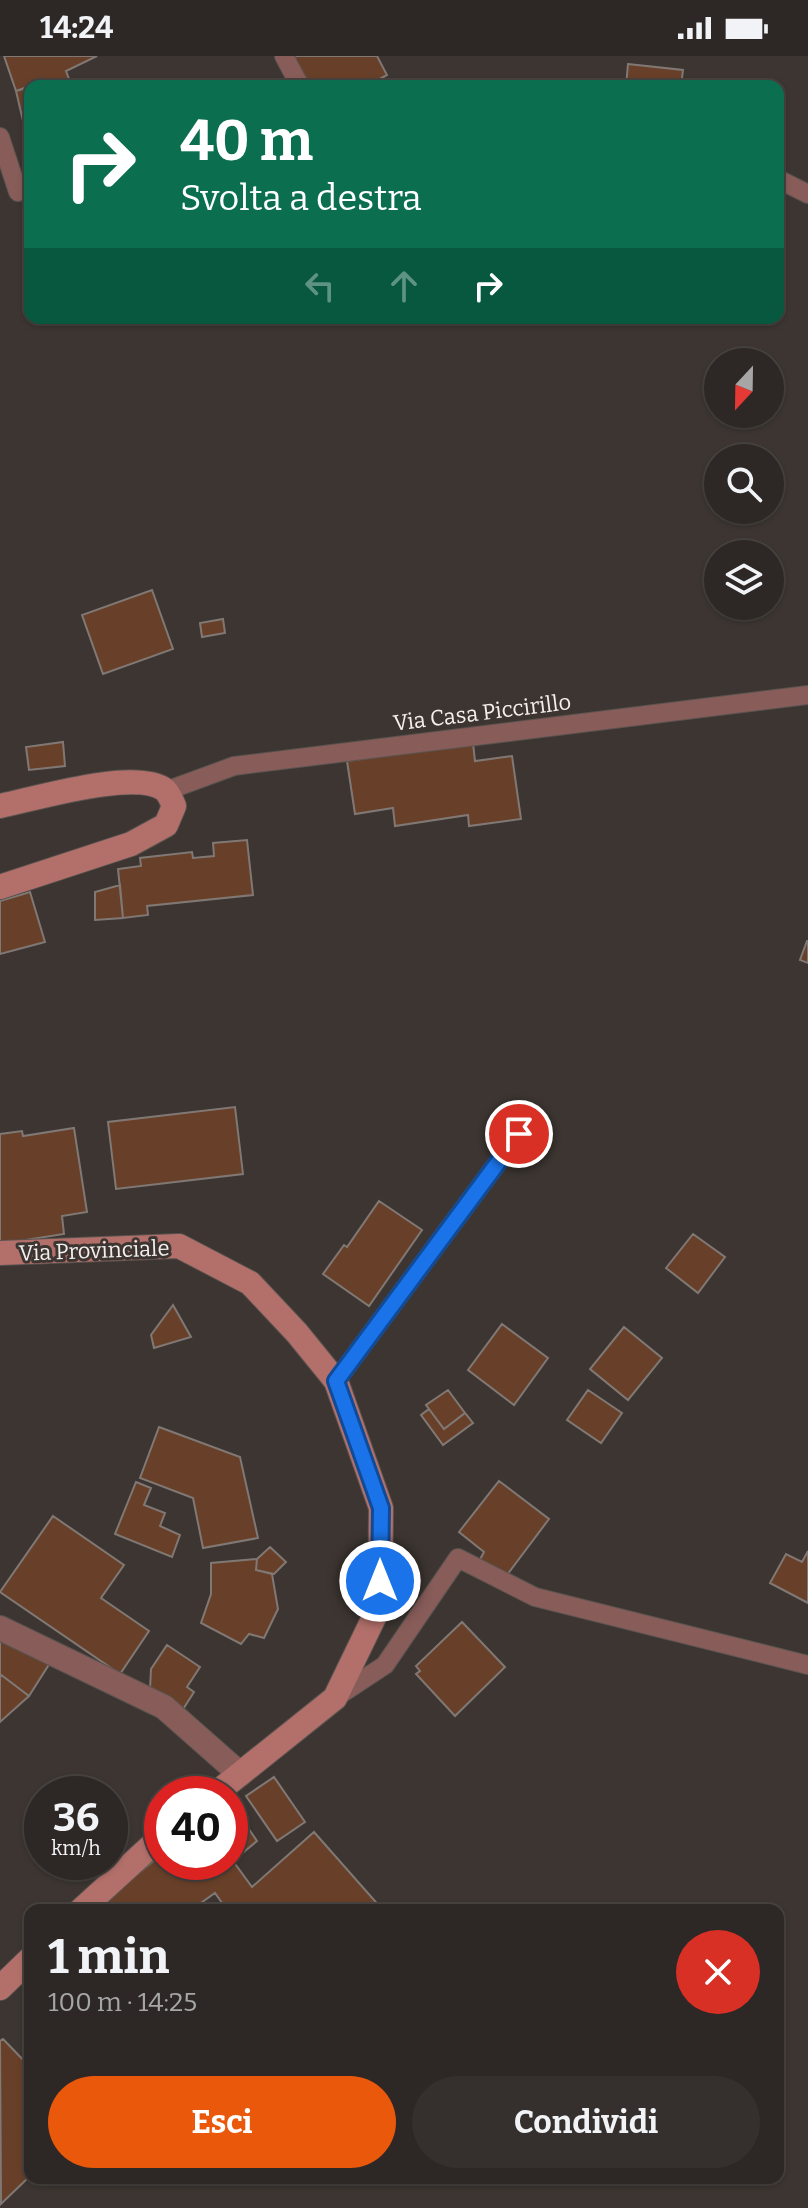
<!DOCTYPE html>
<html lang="it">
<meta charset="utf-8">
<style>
body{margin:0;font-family:Bitter,serif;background:#35302d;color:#f1f3f6;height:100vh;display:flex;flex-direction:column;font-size:30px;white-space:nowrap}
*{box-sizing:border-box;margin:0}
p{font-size:26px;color:#a7a6a7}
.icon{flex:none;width:44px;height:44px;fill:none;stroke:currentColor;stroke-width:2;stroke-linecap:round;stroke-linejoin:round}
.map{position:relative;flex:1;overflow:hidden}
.drawer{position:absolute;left:24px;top:1848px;width:760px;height:280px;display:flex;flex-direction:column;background:#2d2825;border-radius:16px;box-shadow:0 2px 6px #0004,0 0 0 2px #484442}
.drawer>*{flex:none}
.top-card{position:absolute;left:24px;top:24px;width:760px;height:244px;border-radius:16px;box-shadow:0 2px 6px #0004,0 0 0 2px #484442;background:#0b6e4f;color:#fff;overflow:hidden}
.needle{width:52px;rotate:202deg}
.buttons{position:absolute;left:704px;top:292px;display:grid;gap:16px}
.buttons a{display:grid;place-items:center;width:80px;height:80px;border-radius:50%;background:#2d2825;box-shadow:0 2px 6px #0004,0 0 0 2px #484442;font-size:40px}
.speed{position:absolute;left:24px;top:1720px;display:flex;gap:16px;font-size:40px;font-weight:700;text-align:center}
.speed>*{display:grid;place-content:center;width:104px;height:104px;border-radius:50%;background:#2d2825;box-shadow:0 2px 6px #0004,0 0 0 2px #484442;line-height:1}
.speed small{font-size:20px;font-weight:400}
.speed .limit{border:12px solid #d22;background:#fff;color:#111}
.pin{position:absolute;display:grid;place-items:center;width:68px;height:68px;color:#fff;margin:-34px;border:4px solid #fff;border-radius:50%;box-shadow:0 2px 8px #0007}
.me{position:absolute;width:88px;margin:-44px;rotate:0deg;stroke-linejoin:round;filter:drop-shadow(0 0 6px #0008)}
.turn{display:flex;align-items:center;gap:28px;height:168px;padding:0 24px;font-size:36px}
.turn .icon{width:104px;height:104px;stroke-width:2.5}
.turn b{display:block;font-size:56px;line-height:68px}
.lanes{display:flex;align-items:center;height:76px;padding:0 24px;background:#0003;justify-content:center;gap:40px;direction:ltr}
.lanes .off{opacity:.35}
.round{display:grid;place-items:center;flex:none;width:84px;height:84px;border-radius:42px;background:#35302d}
.overview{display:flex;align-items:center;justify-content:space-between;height:136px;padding:0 24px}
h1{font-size:48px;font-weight:700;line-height:60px}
.cta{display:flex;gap:16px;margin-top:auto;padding:16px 24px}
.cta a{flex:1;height:92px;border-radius:48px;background:#ea580c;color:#fff;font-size:32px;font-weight:700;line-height:92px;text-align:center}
.cta a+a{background:#35302d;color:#f1f3f6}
.status{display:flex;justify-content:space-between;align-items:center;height:56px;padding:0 40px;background:#2d2825;direction:ltr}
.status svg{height:22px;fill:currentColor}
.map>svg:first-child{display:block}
.building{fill:#684029;stroke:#807874;stroke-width:2}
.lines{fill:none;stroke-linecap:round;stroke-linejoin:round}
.lane-casing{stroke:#59534f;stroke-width:20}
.street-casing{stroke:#59534f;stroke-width:26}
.secondary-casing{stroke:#59534f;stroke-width:26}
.lane{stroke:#875c59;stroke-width:18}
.street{stroke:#875c59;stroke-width:24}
.secondary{stroke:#b3706b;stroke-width:24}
.route-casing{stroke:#114b97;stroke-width:20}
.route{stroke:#1a73e8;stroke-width:14}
.labels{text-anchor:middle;stroke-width:6;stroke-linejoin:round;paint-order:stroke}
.street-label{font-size:22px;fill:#f4efed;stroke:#3c3531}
</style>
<div class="status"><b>14:24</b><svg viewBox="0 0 49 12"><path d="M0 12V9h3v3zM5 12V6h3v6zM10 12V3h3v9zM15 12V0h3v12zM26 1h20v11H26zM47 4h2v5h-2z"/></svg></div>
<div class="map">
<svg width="808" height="2152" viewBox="0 0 808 2152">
<rect width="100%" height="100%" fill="#3c3531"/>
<path class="building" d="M4,0H97L66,15L71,28L65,30H30L16,35Z
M296,0H377L387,19L367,30H303L290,5Z
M628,8L683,14L681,30H626Z
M30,31V95L16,35Z
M152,534L173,593L103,618L82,559Z
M223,563L225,577L202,581L200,567Z
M63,686L65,710L29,714L26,691Z
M473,687L475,705L512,700L521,763L469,770L468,759L395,770L393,752L355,758L347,705Z
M247,784L253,839L147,850L148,859L123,862L118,813L141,810L140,802L192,796L193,802L214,800L213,787Z
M120,829L123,862L95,864V836Z
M30,836L45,886L0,898V845Z
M807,885H808V907L800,904Z
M235,1051L243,1118L116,1133L108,1066Z
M74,1072L87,1156L62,1160L64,1178L0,1188V1078L22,1075L23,1080Z
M379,1145L422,1174L369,1250L323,1218L344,1189L347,1191Z
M693,1178L725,1201L698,1237L666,1212Z
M173,1249L191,1281L154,1292L151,1279Z
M502,1268L548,1302L514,1349L468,1314Z
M624,1271L662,1302L628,1344L590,1313Z
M448,1334L465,1357L444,1373L426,1349Z
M588,1334L622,1357L601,1387L567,1364Z
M429,1353L444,1373L465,1357L473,1367L443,1389L421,1359Z
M159,1371L240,1401L258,1482L203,1492L193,1442L140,1422Z
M499,1425L549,1463L507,1519L477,1509L484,1496L459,1476Z
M136,1426L151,1432L144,1449L165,1457L160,1470L180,1479L172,1501L115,1478Z
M53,1460L124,1509L101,1542L149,1575L120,1618L0,1536Z
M270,1491L286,1506L274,1518L256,1514L257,1503Z
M808,1495V1547L770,1527L786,1498L802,1506Z
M257,1503L256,1514L272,1518L278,1553L264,1582L249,1578L241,1588L201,1567L211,1538V1507Z
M462,1566L505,1611L455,1660L416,1618L420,1615L416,1610Z
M0,1580L55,1599L29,1640L0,1618Z
M167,1589L200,1611L187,1631L194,1636L180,1658L150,1633L151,1613Z
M0,1618L29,1640L0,1666Z
M274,1721L305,1766L277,1785L246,1740Z
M233,1750L257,1785L233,1805L252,1831L314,1776L382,1853L227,1854L215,1837L191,1854H94L162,1798V1806H230V1752Z
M3,1983L30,2011V2120L1,2148L0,1985Z"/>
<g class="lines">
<g class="lane-casing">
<path id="lane" d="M284,0L300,30
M0,81L18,136
M778,123L808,138
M166,735L234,710L808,639
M336,1325L519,1078
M335,1642L385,1609L458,1502L535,1541L808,1609"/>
</g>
<g class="street-casing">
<path id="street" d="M0,1572L164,1651L240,1718"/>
</g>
<g class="secondary-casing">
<path id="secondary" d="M0,750C35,743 136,712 165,734C169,738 172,745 174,750L166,769L131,788L0,831
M0,1197L179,1190L250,1227L297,1277L336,1325L381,1452L380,1549L335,1642L215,1738
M81,1854L162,1780
M0,1932L30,1903"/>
</g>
<use href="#lane" class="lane"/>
<use href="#street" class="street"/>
<use href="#secondary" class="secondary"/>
</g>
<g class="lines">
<g class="route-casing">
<path id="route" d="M380,1525L381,1452L336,1325L519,1078"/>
</g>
<use href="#route" class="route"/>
</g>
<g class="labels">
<g class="street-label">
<text transform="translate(482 656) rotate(-7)" y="8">Via Casa Piccirillo</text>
<text transform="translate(94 1194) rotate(-2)" y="8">Via Provinciale</text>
</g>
</g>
</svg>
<div class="buttons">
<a><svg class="needle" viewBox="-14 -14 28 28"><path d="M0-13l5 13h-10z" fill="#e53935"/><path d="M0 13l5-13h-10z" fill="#a7a6a7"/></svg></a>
<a><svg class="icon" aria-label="search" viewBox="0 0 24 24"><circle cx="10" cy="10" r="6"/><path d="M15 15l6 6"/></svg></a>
<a><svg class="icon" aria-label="layers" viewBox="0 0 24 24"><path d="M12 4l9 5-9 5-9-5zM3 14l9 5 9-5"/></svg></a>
</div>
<div class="speed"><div>36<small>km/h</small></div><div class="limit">40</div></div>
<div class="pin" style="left:519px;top:1078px;background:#d93025"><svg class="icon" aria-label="arrive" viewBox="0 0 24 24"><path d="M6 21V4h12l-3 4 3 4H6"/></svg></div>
<svg class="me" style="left:380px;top:1525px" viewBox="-20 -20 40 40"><circle r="17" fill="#1a73e8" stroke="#fff" stroke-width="3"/><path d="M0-11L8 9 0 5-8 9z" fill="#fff"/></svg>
<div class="top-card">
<div class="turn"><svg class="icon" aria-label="right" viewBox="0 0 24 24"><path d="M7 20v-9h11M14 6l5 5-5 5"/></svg><div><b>40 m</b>Svolta a destra</div></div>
<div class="lanes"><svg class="icon off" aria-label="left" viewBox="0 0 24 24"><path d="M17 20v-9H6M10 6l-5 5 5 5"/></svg><svg class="icon off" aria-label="ahead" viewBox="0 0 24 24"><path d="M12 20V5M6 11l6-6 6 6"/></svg><svg class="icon" aria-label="right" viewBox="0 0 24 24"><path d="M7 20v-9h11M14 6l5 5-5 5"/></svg></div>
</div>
<section class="drawer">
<div class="overview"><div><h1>1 min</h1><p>100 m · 14:25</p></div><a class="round" style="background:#d93025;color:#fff"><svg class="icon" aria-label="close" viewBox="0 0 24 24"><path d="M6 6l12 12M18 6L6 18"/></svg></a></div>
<div class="cta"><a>Esci</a><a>Condividi</a></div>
</section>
</div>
